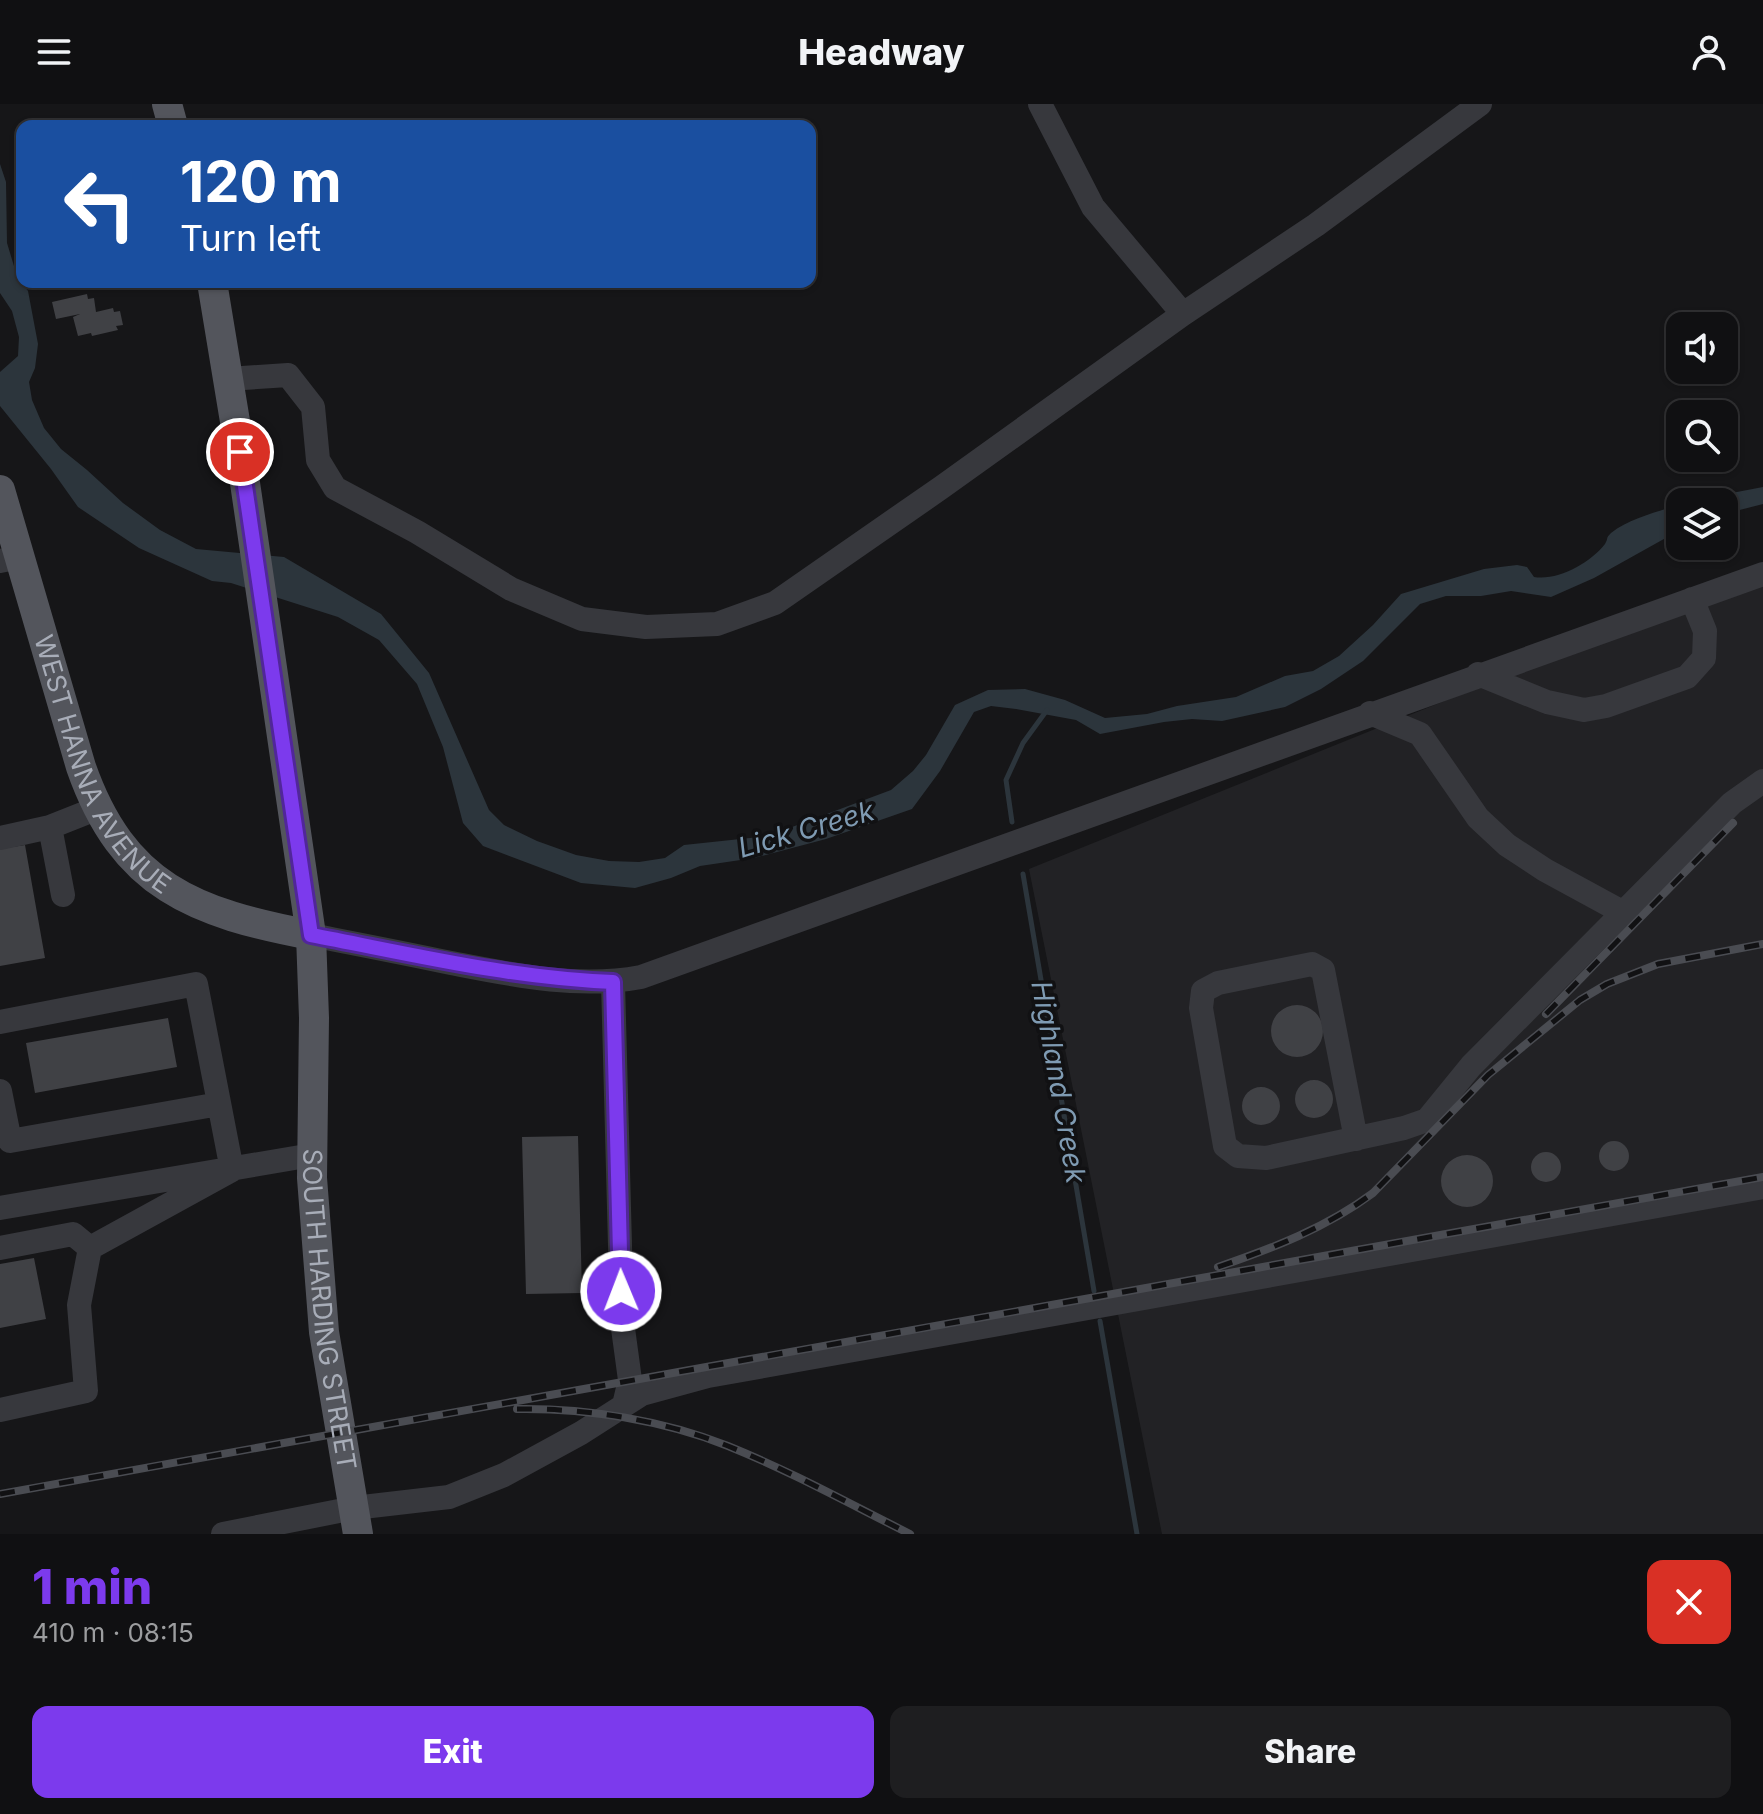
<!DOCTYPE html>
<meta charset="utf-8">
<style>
body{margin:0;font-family:Inter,sans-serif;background:#1e1e20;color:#f1f3f6;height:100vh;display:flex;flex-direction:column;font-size:30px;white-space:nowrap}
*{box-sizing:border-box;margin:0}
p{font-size:26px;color:#9c9d9f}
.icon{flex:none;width:44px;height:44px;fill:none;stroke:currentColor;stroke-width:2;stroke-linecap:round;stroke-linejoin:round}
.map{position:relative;height:1430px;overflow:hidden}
.side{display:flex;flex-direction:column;background:#101012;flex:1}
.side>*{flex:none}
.guide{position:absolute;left:16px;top:16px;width:800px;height:168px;border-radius:16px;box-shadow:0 2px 6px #0004,0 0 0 2px #303032;background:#1a4fa0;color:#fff;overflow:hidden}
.fabs{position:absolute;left:1666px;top:208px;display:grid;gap:16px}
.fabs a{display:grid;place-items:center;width:72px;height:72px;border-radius:16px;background:#101012;box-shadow:0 2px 6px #0004,0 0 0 2px #303032;font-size:40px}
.pin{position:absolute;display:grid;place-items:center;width:68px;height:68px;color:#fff;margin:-34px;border:4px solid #fff;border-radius:50%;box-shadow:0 2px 8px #0007}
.me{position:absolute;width:88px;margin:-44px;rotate:359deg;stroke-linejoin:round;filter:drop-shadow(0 0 6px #0008)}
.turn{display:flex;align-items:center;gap:28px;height:168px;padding:0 32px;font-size:36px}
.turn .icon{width:104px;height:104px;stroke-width:2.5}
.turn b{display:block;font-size:56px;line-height:68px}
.round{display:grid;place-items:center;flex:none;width:84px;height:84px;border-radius:16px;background:#1e1e20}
.headline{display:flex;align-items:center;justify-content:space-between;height:136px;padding:0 32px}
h1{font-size:48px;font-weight:800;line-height:60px;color:#7c3aed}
.primary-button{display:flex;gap:16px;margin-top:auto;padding:16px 32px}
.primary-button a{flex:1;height:92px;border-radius:16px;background:#7c3aed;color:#fff;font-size:32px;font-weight:800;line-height:92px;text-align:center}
.primary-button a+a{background:#1e1e20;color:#f1f3f6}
header{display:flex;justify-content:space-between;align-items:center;height:104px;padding:0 32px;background:#101012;font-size:36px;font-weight:800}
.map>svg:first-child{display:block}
.built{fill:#222225}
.water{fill:#2c353c}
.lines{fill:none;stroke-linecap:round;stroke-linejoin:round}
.stream{stroke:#2c353c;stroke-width:5}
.building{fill:#404145}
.minor{stroke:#37383d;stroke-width:24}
.major{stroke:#53555c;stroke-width:30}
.rail-casing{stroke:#4a4c52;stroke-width:8}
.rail{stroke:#111113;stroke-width:5;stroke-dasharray:15;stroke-linecap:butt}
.route-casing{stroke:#51269a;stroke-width:20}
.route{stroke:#7c3aed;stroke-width:14}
.labels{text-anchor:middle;stroke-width:7;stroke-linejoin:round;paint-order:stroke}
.street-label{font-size:26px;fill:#a8adb8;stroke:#111113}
.water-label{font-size:28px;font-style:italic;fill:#7f9bb3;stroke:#111113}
</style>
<header><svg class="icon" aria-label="menu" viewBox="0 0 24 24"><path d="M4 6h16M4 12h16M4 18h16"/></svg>Headway<svg class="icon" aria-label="person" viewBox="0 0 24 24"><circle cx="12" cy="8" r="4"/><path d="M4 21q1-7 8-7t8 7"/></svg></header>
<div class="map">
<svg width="1763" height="1430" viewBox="0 0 1763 1430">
<rect width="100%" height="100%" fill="#161618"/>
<path class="built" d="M1763,468V1430H1162L1029,765Z"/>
<path class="water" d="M0,60L6,78L7,139L17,172L28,187L38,240L35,264L29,278L32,296L44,324L61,345L87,366L123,399L160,426L196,445L284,453L381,510L429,569L489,706L504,721L537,737L576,751L609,757L639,758L665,754L684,741L768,732L891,686L913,667L926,651L955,601L988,586L1025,585L1065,596L1105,614L1147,610L1177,602L1236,593L1285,572L1313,567L1339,552L1373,521L1401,490L1484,465L1517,461L1527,463L1534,473C1558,477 1590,459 1605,440C1609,433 1605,435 1611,429C1630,414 1658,408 1680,400V426L1594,474L1551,493L1511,487L1481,492H1446L1420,500L1363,557L1321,585L1285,603L1222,617L1192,615L1164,618L1100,630L1076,616L1016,605L991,602L974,608L940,667L912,705L826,735L754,754L700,762L671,774L635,784L581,779L483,742L463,719L443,643L417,580L379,536L338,513L231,479L212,477L139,444L78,403L51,365L0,302V268L18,252L19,233L12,207L0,189Z
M1763,383V400L1724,410V398H1685Z"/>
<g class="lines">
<path class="stream" d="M1012,718L1006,676L1023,639L1047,606
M1023,770L1094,1187
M1100,1217L1137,1430"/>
</g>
<path class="building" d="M87,190L88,195L94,194L96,208L113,204L114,208L120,207L123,221L116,222L118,226L92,232L91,229L78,232L73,213L80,210L56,215L52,198Z
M25,741L45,854L0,862V745Z
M1271 927a26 26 0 1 1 52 0a26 26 0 1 1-52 0Z
M168,914L177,963L35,989L26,939Z
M1295 995a19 19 0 1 1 38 0a19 19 0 1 1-38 0Z
M1242 1002a19 19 0 1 1 38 0a19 19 0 1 1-38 0Z
M578,1032L582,1189L526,1190L522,1033Z
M1599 1052a15 15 0 1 1 30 0a15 15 0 1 1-30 0Z
M1531 1063a15 15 0 1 1 30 0a15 15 0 1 1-30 0Z
M1441 1077a26 26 0 1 1 52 0a26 26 0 1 1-52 0Z
M34,1154L46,1215L0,1224V1160Z"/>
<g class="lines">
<path class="minor" d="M1183,210L1316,121L1480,0
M228,275L288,271L313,303L318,356L335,384L417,428L511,485L582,515L646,523L717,520L775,499L942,383L1183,210L1093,103L1040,0
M0,457L20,453
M1478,570L1547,598L1584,606L1606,602L1687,573L1704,554L1705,527L1692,495
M1370,609L1420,630L1478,714L1507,741L1545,766L1624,809
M50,723L63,791
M0,734L50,723L98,704
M311,831C357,840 404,849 451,859C513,871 578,885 641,873L1763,470
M613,878L622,1217L630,1276L624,1301
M0,918L196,880L232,1066L90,1144
M0,987L10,1037L219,1000
M1356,1035L1323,866L1312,860L1218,879L1203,887L1201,904L1225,1042L1238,1052L1266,1054L1404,1024L1427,1016L1471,962L1732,699L1763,677
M0,1104L312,1051
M0,1144L73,1130L90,1144
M0,1306L86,1287L79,1201L90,1144
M223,1430L354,1404L449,1393L504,1371L581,1329L642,1290L708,1272L1763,1083"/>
<g class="major">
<path d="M167,0L173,22"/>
<path id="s1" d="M212,178L244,372L311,831L314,914L312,1074L324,1228L358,1430"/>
<path id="s2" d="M0,386L81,663C123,783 195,809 311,831"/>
</g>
<g class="rail-casing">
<path id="rail" d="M1546,910L1733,719
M1218,1163C1273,1144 1326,1124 1373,1089L1488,971L1580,896L1607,880L1658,860L1763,840
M517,1305C586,1304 663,1316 728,1342C790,1367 850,1400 910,1430
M0,1390L1763,1073"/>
</g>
<use href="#rail" class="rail"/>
</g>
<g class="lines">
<g class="route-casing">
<path id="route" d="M240,348L311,831C411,850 510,874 613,878L621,1187"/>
</g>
<use href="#route" class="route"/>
</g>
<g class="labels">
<g class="street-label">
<text dy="9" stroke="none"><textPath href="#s2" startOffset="296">WEST HANNA AVENUE</textPath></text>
<text dy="9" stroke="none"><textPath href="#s1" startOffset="1036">SOUTH HARDING STREET</textPath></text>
</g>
<g class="water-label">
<text transform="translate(806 725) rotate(-16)" y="10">Lick Creek</text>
<text transform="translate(1059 978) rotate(80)" y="10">Highland Creek</text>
</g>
</g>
</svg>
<div class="fabs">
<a><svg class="icon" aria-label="sound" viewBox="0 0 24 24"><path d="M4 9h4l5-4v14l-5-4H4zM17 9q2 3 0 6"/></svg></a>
<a><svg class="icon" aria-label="search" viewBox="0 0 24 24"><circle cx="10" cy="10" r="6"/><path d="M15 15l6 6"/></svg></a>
<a><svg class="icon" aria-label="layers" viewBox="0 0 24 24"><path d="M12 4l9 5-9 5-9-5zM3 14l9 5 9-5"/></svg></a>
</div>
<div class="pin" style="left:240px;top:348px;background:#d93025"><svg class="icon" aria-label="arrive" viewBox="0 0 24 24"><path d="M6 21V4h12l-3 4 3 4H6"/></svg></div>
<svg class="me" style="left:621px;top:1187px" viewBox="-20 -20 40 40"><circle r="17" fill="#7c3aed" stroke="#fff" stroke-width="3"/><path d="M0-11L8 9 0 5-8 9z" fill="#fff"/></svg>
<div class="guide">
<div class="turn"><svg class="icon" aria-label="left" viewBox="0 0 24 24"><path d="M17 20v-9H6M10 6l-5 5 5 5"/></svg><div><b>120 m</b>Turn left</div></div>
</div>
</div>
<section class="side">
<div class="headline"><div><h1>1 min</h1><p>410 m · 08:15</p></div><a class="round" style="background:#d93025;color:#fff"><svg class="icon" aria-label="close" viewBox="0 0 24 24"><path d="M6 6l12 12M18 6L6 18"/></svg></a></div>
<div class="primary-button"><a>Exit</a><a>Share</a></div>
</section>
